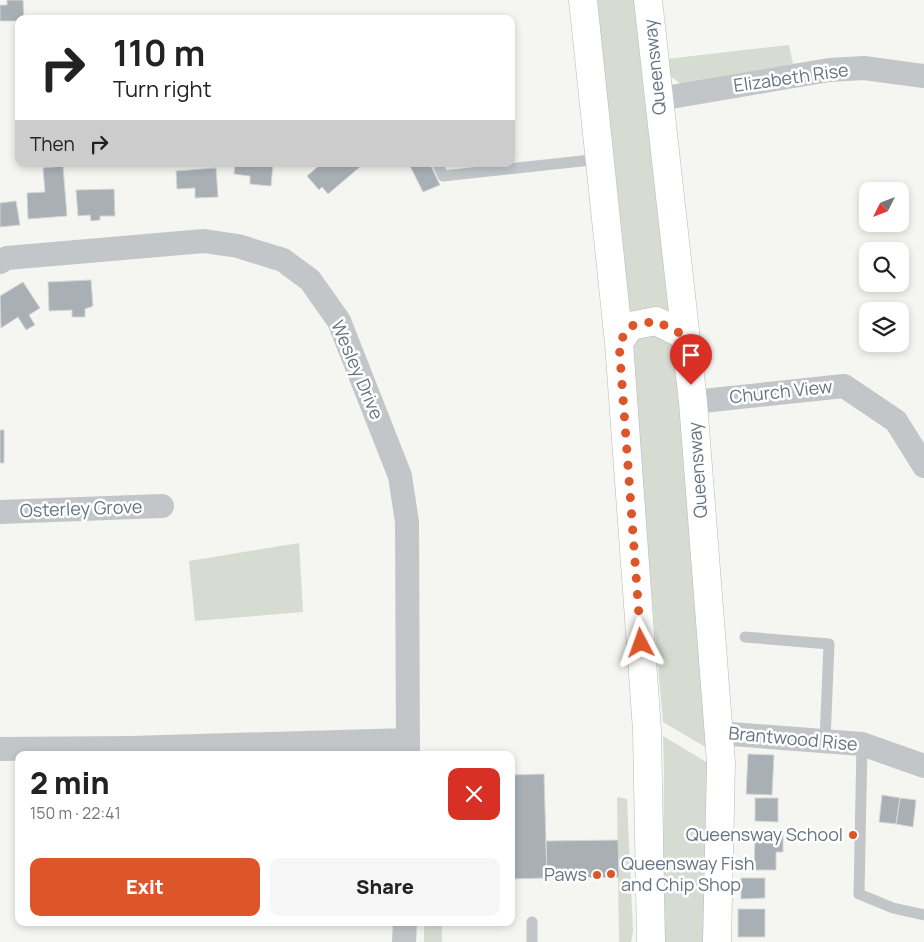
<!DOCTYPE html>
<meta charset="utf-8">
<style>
body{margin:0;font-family:Manrope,sans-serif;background:#f6f6f6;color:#222;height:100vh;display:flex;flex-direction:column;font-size:19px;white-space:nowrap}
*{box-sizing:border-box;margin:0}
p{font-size:16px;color:#767676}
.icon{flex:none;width:28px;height:28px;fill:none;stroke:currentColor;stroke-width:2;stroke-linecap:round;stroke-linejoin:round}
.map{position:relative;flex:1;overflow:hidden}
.details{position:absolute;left:15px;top:751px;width:500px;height:175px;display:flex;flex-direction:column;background:#fff;border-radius:10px;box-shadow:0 2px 8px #0003}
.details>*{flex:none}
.top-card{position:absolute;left:15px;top:15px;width:500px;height:152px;border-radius:10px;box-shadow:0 2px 8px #0003;background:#fff;color:#222;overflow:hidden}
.needle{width:32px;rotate:228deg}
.fabs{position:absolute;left:859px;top:182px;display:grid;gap:10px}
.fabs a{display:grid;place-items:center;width:50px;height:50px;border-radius:10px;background:#fff;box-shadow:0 2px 8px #0003;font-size:25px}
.pin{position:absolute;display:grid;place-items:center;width:42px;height:42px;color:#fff;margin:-51px -21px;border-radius:50% 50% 50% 0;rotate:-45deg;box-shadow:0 0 5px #0007}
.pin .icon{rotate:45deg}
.me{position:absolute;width:55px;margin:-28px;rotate:356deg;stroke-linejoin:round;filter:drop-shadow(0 0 4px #0008)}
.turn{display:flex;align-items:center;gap:18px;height:105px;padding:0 15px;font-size:22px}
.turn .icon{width:65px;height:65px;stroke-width:2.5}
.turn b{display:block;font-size:35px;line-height:42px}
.then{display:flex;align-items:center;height:48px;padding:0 15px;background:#0003;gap:10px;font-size:19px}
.round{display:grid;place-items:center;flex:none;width:52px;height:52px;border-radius:10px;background:#f6f6f6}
.summary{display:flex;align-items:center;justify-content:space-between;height:85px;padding:0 15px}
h1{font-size:30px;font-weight:800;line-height:38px}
.button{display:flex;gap:10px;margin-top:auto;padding:10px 15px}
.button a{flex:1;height:58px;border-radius:10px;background:#dc562a;color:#fff;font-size:20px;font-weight:800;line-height:58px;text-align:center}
.button a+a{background:#f6f6f6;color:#222}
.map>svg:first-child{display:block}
.green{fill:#d6dcd2}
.building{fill:#a9b0b5;stroke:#d6d6d4}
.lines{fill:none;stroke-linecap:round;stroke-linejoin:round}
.secondary-casing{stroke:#b5b9bd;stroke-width:29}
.lane{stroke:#c3c6c9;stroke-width:11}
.street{stroke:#c3c6c9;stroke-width:24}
.secondary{stroke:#fff;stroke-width:28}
.route{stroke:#dc562a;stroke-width:9;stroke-dasharray:0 16.2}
.poi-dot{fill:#dc562a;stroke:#fff;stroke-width:2}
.labels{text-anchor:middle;stroke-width:5;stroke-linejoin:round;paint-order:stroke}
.street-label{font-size:18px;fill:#657481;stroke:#fff}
.poi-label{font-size:18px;fill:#657481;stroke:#fff;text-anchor:end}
</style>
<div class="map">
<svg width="924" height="942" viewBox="0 0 924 942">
<rect width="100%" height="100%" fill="#f5f5f1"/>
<path class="green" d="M593,0H642L673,315L630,317Z
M789,45L793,64L681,84L669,75L666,59Z
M654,329L676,343L712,751L663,722L630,352L637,333Z
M299,543L303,612L195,621L189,561Z
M663,736L713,766L711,942H662L664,772Z
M617,797L627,799L633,932L631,942H619Z
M424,923H442V942H424Z"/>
<path class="building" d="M7,0H23L24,19H19V21H0V5H7Z
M235,164H273L271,186L250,184V176L234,174Z
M321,164H359L361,166L328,194L322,187L319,190L307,176Z
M409,164H430L440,185L423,192Z
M63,166L67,216L28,219L27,193L45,192L43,168Z
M216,168L218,197L195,198V188L177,189L176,171Z
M114,189L115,216H100V220L91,221L90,215L78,216L76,190Z
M16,201L20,225L0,227V203Z
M91,280L93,306L85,309V317H72V310L49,311L48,282Z
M23,282L40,308L29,315L35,325L26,330L18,317L1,328L0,296Z
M0,430H4V463H0Z
M748,754L774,755L772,795L746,794Z
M544,774L547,878L511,879V775Z
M882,795L900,798L896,824L879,822Z
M755,798H778V822L755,821Z
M900,798L916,800L913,827L896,824Z
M755,835H783V852H776V870H754Z
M618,840L619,877L547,878L546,841Z
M741,878H765V898L741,899Z
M738,909H765V937H738Z"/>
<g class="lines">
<g class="secondary-casing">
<path id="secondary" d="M583,0L619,343L638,605L647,730L651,942
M648,0L693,402L721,763L717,942
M619,343L630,326L656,321L684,335"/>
</g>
<path class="lane" d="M438,164L443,176L600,159
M745,637L829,644L825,741
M862,744L859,894L893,908L924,915
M532,922V942"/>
<path class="street" d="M659,99L829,70L864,68L924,76
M0,262L7,258L204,241L238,246L283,260L310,280L339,321L400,476L407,522L408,755
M693,402L844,386L896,421L924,466
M0,512L162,506
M718,733L862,744L924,766
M0,749L130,748L408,740
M404,942L405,922"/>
<use href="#secondary" class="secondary"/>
</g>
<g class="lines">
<path class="route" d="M641,643L619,343L630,326L656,321L684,335L691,385"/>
</g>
<g class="poi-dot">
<circle cx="853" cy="835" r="5"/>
<circle cx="611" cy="874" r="5"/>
<circle cx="597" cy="875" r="5"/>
</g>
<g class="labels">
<g class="street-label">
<text transform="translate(655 67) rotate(-96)" y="6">Queensway</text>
<text transform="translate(791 78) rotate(-8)" y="6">Elizabeth Rise</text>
<text transform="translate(357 370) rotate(67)" y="6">Wesley Drive</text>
<text transform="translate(781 392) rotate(-6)" y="6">Church View</text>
<text transform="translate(698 470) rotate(-94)" y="6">Queensway</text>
<text transform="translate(81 509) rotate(-2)" y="6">Osterley Grove</text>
<text transform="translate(793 739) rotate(5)" y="6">Brantwood Rise</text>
</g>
<g class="poi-label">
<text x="843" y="841">Queensway School</text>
<text x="621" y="870" text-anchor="start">Queensway Fish<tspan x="621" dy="21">and Chip Shop</tspan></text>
<text x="587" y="881">Paws</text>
</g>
</g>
</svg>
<div class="fabs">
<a><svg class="needle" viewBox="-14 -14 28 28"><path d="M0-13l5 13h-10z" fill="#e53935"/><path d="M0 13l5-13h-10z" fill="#767676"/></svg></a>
<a><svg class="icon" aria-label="search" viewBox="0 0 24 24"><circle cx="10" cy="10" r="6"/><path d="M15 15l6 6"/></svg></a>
<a><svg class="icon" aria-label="layers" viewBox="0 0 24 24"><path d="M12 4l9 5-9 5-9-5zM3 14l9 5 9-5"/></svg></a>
</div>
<div class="pin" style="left:691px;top:385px;background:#d93025"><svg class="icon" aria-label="arrive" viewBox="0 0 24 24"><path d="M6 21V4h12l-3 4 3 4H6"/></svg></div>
<svg class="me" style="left:641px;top:643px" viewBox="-20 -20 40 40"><path d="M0-17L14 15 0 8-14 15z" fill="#dc562a" stroke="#fff" stroke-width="4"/></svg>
<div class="top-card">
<div class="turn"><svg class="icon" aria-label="right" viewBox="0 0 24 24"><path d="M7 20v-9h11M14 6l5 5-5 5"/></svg><div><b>110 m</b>Turn right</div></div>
<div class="then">Then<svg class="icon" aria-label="right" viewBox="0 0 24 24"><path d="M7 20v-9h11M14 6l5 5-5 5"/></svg></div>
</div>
<section class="details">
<div class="summary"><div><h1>2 min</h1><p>150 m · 22:41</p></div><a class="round" style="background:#d93025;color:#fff"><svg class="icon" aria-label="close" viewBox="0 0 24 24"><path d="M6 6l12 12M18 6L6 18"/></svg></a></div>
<div class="button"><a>Exit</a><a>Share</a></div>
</section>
</div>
